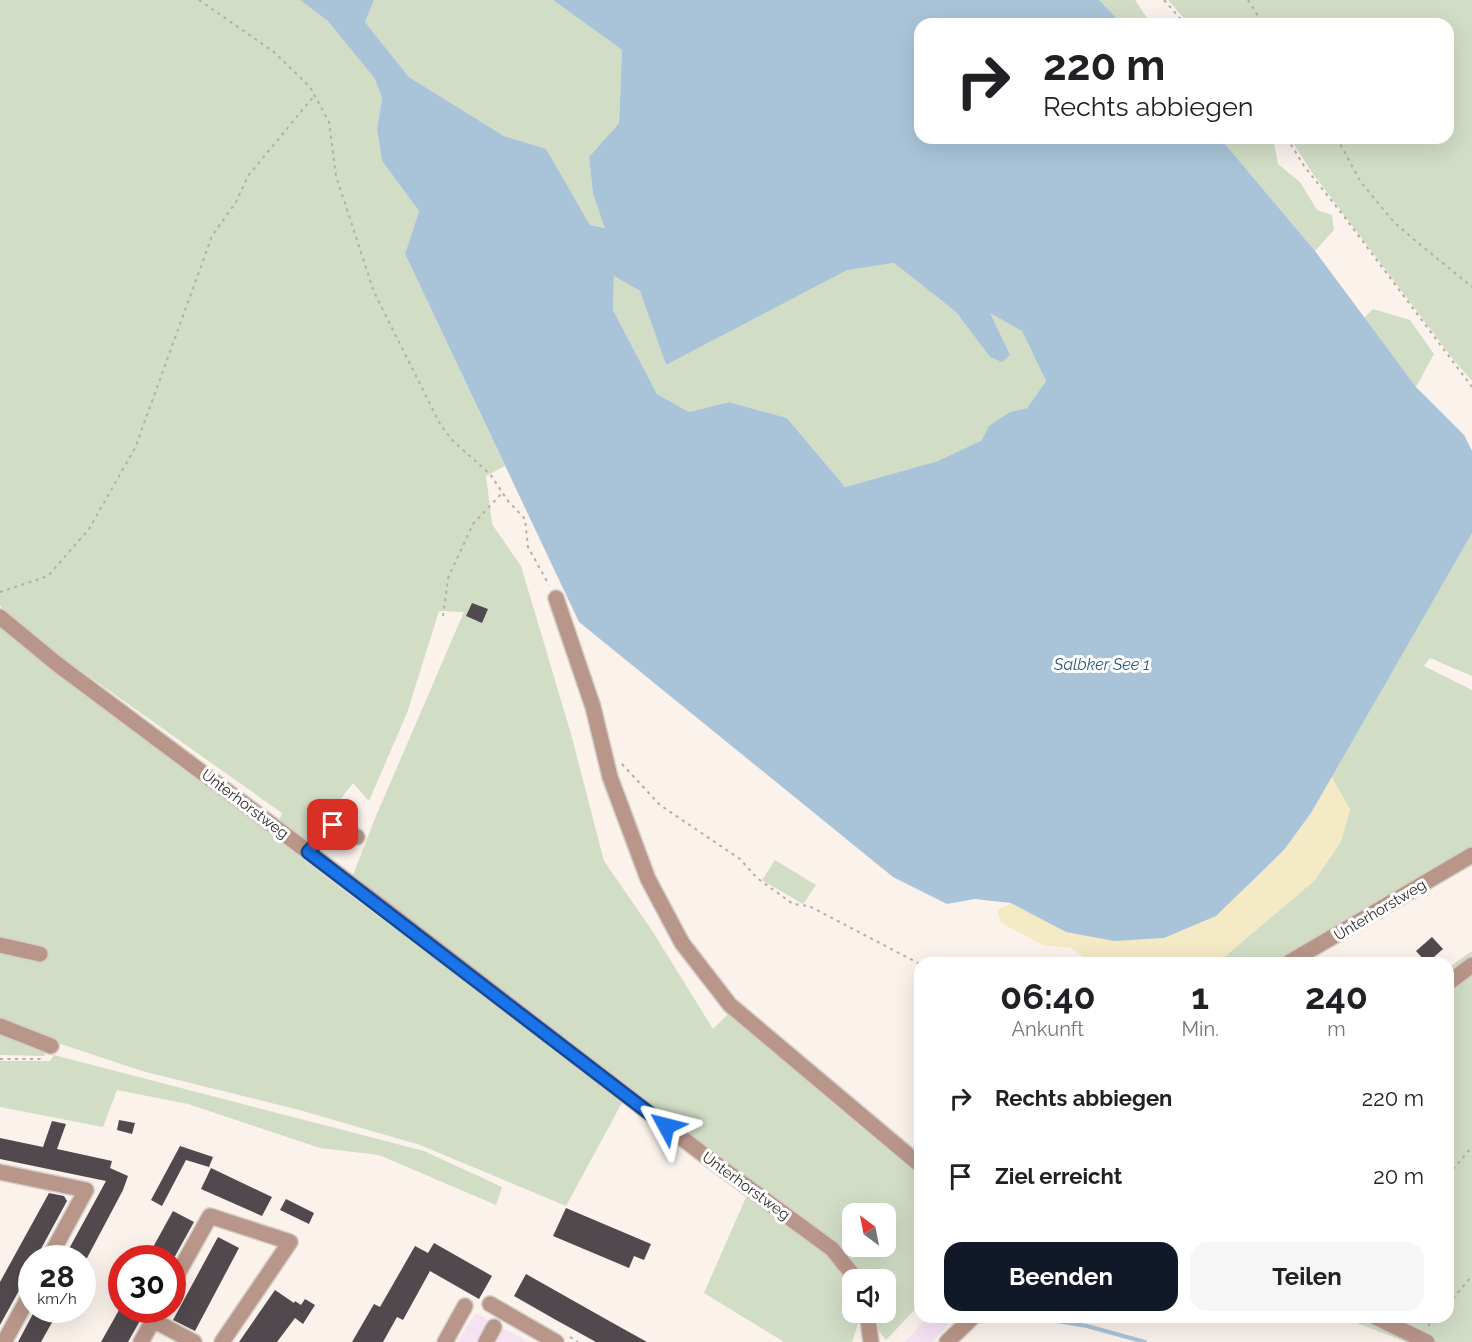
<!DOCTYPE html>
<html lang="de">
<style>
body{margin:0;font-family:Raleway,sans-serif;background:#f6f6f6;color:#202124;height:100vh;display:flex;flex-direction:column;font-size:22px;white-space:nowrap}
*{box-sizing:border-box;margin:0}
p{font-size:20px;color:#757577}
.icon{flex:none;width:33px;height:33px;fill:none;stroke:currentColor;stroke-width:2;stroke-linecap:round;stroke-linejoin:round}
.map{position:relative;flex:1;overflow:hidden}
.panel{position:absolute;left:914px;top:957px;width:540px;height:366px;display:flex;flex-direction:column;background:#fff;border-radius:18px;box-shadow:0 6px 24px #0002}
.panel>*{flex:none}
.guide{position:absolute;left:914px;top:18px;width:540px;height:126px;border-radius:18px;box-shadow:0 6px 24px #0002;background:#fff;color:#202124;overflow:hidden}
.needle{width:39px;rotate:328deg}
.tools{position:absolute;left:842px;top:1203px;display:grid;gap:12px}
.tools a{display:grid;place-items:center;width:54px;height:54px;border-radius:12px;background:#fff;box-shadow:0 6px 24px #0002;font-size:30px}
.speed{position:absolute;left:18px;top:1245px;display:flex;gap:12px;font-size:30px;font-weight:700;text-align:center}
.speed>*{display:grid;place-content:center;width:78px;height:78px;border-radius:50%;background:#fff;box-shadow:0 6px 24px #0002;line-height:1}
.speed small{font-size:15px;font-weight:400}
.speed .limit{border:9px solid #d22;background:#fff;color:#111}
.pin{position:absolute;display:grid;place-items:center;width:51px;height:51px;color:#fff;margin:-26px;border-radius:12px;box-shadow:0 3px 9px #0006}
.me{position:absolute;width:66px;margin:-33px;rotate:308deg;stroke-linejoin:round;filter:drop-shadow(0 0 4px #0008)}
.turn{display:flex;align-items:center;gap:21px;height:126px;padding:0 30px;font-size:27px}
.turn .icon{width:78px;height:78px;stroke-width:2.5}
.turn b{display:block;font-size:42px;line-height:51px}
.eta{display:flex;justify-content:space-evenly;align-items:center;height:102px;text-align:center}
.eta b{font-size:36px;font-weight:700;line-height:42px}
.action{display:flex;gap:12px;margin-top:auto;padding:12px 30px}
.action a{flex:1;height:69px;border-radius:18px;background:#111827;color:#fff;font-size:24px;font-weight:700;line-height:69px;text-align:center}
.action a+a{background:#f6f6f6;color:#202124}
ul{padding:0;list-style:none}
li{display:flex;align-items:center;gap:18px;height:78px;padding:0 30px}
li div{flex:1}
li b{display:block;font-size:22px}
li em{font-style:normal}
.map>svg:first-child{display:block}
.industrial{fill:#f5e3f4}
.green{fill:#d1ddc5;fill-rule:evenodd}
.sand{fill:#f4eac5}
.water{fill:#a9c4d9;fill-rule:evenodd}
.lines{fill:none;stroke-linecap:round;stroke-linejoin:round}
.stream{stroke:#a9c4d9;stroke-width:4}
.building{fill:#51494e}
.minor-casing{stroke:#d5cec8;stroke-width:18}
.path{stroke:#b4aea9;stroke-width:2;stroke-dasharray:3 4.5;stroke-linecap:butt}
.minor{stroke:#b9968a;stroke-width:15}
.route-casing{stroke:#114b97;stroke-width:15}
.route{stroke:#1a73e8;stroke-width:10}
.labels{text-anchor:middle;stroke-width:6;stroke-linejoin:round;paint-order:stroke}
.street-label{font-size:15px;fill:#2e2b29;stroke:#fff}
.water-label{font-size:16px;font-style:italic;fill:#2e5c7b;stroke:#fff}
</style>
<div class="map">
<svg width="1472" height="1342" viewBox="0 0 1472 1342">
<rect width="100%" height="100%" fill="#faf2eb"/>
<path class="industrial" d="M476,1313L528,1342H457Z
M927,1317H955L932,1342H902L908,1339Z"/>
<path class="green" d="M0,0H300L328,20L375,79L382,98L377,129L382,161L419,211L405,254L505,466L486,476L492,524L521,566L571,734L604,861L651,929L713,1029L729,1013L765,1043L825,1097L919,1176V1305L886,1340L874,1325L872,1313L885,1312V1280L864,1279L862,1273L839,1247L351,880L376,816L464,612L439,611L407,713L369,801L353,783L307,842L278,824L282,813L56,653C36,644 11,625 0,605ZM852,1214H885V1246H852Z
M374,0H553L622,50L619,123L589,157L593,194L606,228L590,225L546,150L504,136L409,77L365,22Z
M1099,0H1135L1151,24H1122Z
M1168,0H1472V381L1453,359L1311,171L1290,138H1448V24H1189Z
M1220,138H1273L1278,164L1300,182L1317,210L1332,215L1334,230L1315,251Z
M894,263L956,312L990,357L989,312L1022,331L1046,381L1027,408L1010,412L982,440L938,461L845,487L787,418L729,402L689,412L657,394L613,310L614,276L640,291L666,365L847,269Z
M1373,309L1410,320L1434,354L1416,387L1364,318Z
M1472,533V676L1430,658L1424,666L1472,690V846L1274,963H1214L1223,958L1315,880L1350,810L1331,776Z
M0,623L57,671L346,892L624,1099L566,1206L420,1145L303,1111L142,1071L55,1042L0,1019Z
M775,860L816,885L803,904L762,880Z
M1472,951V1342H1406L1341,1317H1448V968Z
M0,1029L44,1052L45,1056L0,1055Z
M54,1055L424,1151L502,1187L496,1205L379,1155L320,1148L188,1104L117,1090L103,1127L0,1107V1061H50Z
M747,1195L827,1253L852,1283V1312L858,1313L859,1321L852,1342H784L704,1293Z"/>
<path class="sand" d="M1331,776L1350,810L1341,842L1315,880L1223,958L1214,963H1091L1072,948L1043,945L1001,923L997,910L1011,903L1066,932L1164,938L1216,916L1284,850L1311,813Z"/>
<path class="water" d="M300,0H374L365,22L409,77L504,136L546,149L590,225L605,228L593,194L589,157L619,123L622,50L553,0H1099L1122,24H920V138H1220L1315,251L1416,387L1464,435L1472,451V533L1311,813L1284,850L1216,916L1164,938L1114,941L1066,932L1011,903L975,899L947,904L893,877L579,622L405,254L419,211L382,161L377,129L382,98L375,79L328,21ZM894,263L956,312L990,357L1002,362L1010,355L990,313L1022,331L1046,381L1027,408L1010,412L989,426L982,440L938,461L845,487L787,418L729,402L689,412L657,394L613,310L614,276L640,291L666,365L847,270Z"/>
<g class="lines">
<path class="stream" d="M1033,1317L1087,1326L1145,1342"/>
</g>
<path class="building" d="M472,603L488,609L482,623L466,616Z
M1432,937L1443,949L1427,963L1416,951Z
M119,1120L135,1123L132,1134L117,1130Z
M52,1121L66,1124L57,1149L112,1161L110,1168L128,1176L123,1190L87,1258H64L106,1181L0,1159V1138L43,1147Z
M180,1146L213,1157L209,1167L186,1160L162,1206L151,1200Z
M211,1168L272,1197L262,1216L201,1189Z
M49,1193L64,1196L67,1201L36,1258H32V1267L0,1325V1282Z
M286,1199L314,1213L309,1224L280,1210Z
M566,1208L651,1244L644,1260L634,1256L629,1268L553,1236Z
M173,1211L194,1222L174,1258H147Z
M218,1237L239,1248L195,1331L173,1320Z
M434,1243L492,1276L479,1299L430,1271L403,1320L397,1317L383,1342H352L374,1304L380,1307L415,1246L428,1253Z
M526,1274L611,1322L647,1342H596L556,1320L514,1296Z
M275,1290L294,1303L295,1301L301,1305L305,1299L315,1305L303,1324L295,1318L277,1342H239Z
M35,1310H59L41,1342H18Z
M119,1310H146L128,1342H101Z"/>
<g class="lines">
<g class="minor-casing">
<path id="minor" d="M556,598L593,707L610,777L648,879L682,943L730,1005L920,1165
M0,617L57,664L382,907L704,1155L832,1249L857,1280
M308,852L333,825L357,837
M0,945L40,954
M1288,963L1472,855
M1448,983L1472,965
M0,1026L51,1046
M0,1172L86,1190L49,1258
M172,1284L210,1216L290,1242L222,1342
M490,1304L556,1342
M867,1312L871,1342
M1375,1317L1427,1342
M153,1320L194,1342
M4,1342L32,1291
M141,1342L159,1310
M445,1342L465,1306
M486,1342L494,1327
M947,1342L973,1317"/>
</g>
<path class="path" d="M199,0L274,52L310,87L329,122L336,176L374,292L441,426L454,442L490,474L508,501L525,519L528,547L549,585
M1164,0L1185,24
M1248,0L1263,24
M1287,138L1304,166L1343,215L1472,387
M1337,138L1360,181L1393,221L1411,237L1472,287
M0,592L48,576L89,529L135,448L212,236L236,202L248,176L314,96
M443,616L448,578L473,524L503,492
M622,764L660,805L740,859L757,878L793,904L809,906L920,964
M1448,1045L1449,1043
M0,1059H41
M1448,1175L1472,1147
M1448,1304L1472,1276
M1428,1326L1436,1317
M570,1337L578,1342"/>
<use href="#minor" class="minor"/>
</g>
<g class="lines">
<g class="route-casing">
<path id="route" d="M333,825L308,852L666,1126"/>
</g>
<use href="#route" class="route"/>
</g>
<g class="labels">
<g class="street-label">
<text transform="translate(245 804) rotate(37)" y="5">Unterhorstweg</text>
<text transform="translate(1380 910) rotate(-31)" y="5">Unterhorstweg</text>
<text transform="translate(746 1186) rotate(36)" y="5">Unterhorstweg</text>
</g>
<g class="water-label">
<text x="1102" y="670">Salbker See 1</text>
</g>
</g>
</svg>
<div class="tools">
<a><svg class="needle" viewBox="-14 -14 28 28"><path d="M0-13l5 13h-10z" fill="#e53935"/><path d="M0 13l5-13h-10z" fill="#757577"/></svg></a>
<a><svg class="icon" aria-label="sound" viewBox="0 0 24 24"><path d="M4 9h4l5-4v14l-5-4H4zM17 9q2 3 0 6"/></svg></a>
</div>
<div class="speed"><div>28<small>km/h</small></div><div class="limit">30</div></div>
<div class="pin" style="left:333px;top:825px;background:#d93025"><svg class="icon" aria-label="arrive" viewBox="0 0 24 24"><path d="M6 21V4h12l-3 4 3 4H6"/></svg></div>
<svg class="me" style="left:666px;top:1126px" viewBox="-20 -20 40 40"><path d="M0-17L14 15 0 8-14 15z" fill="#1a73e8" stroke="#fff" stroke-width="4"/></svg>
<div class="guide">
<div class="turn"><svg class="icon" aria-label="right" viewBox="0 0 24 24"><path d="M7 20v-9h11M14 6l5 5-5 5"/></svg><div><b>220 m</b>Rechts abbiegen</div></div>
</div>
<section class="panel">
<div class="eta">
<div><b>06:40</b><p>Ankunft</p></div>
<div><b>1</b><p>Min.</p></div>
<div><b>240</b><p>m</p></div>
</div>
<ul>
<li><svg class="icon" aria-label="right" viewBox="0 0 24 24"><path d="M7 20v-9h11M14 6l5 5-5 5"/></svg><div><b>Rechts abbiegen</b></div><em>220 m</em></li>
<li><svg class="icon" aria-label="arrive" viewBox="0 0 24 24"><path d="M6 21V4h12l-3 4 3 4H6"/></svg><div><b>Ziel erreicht</b></div><em>20 m</em></li>
</ul>
<div class="action"><a>Beenden</a><a>Teilen</a></div>
</section>
</div>
